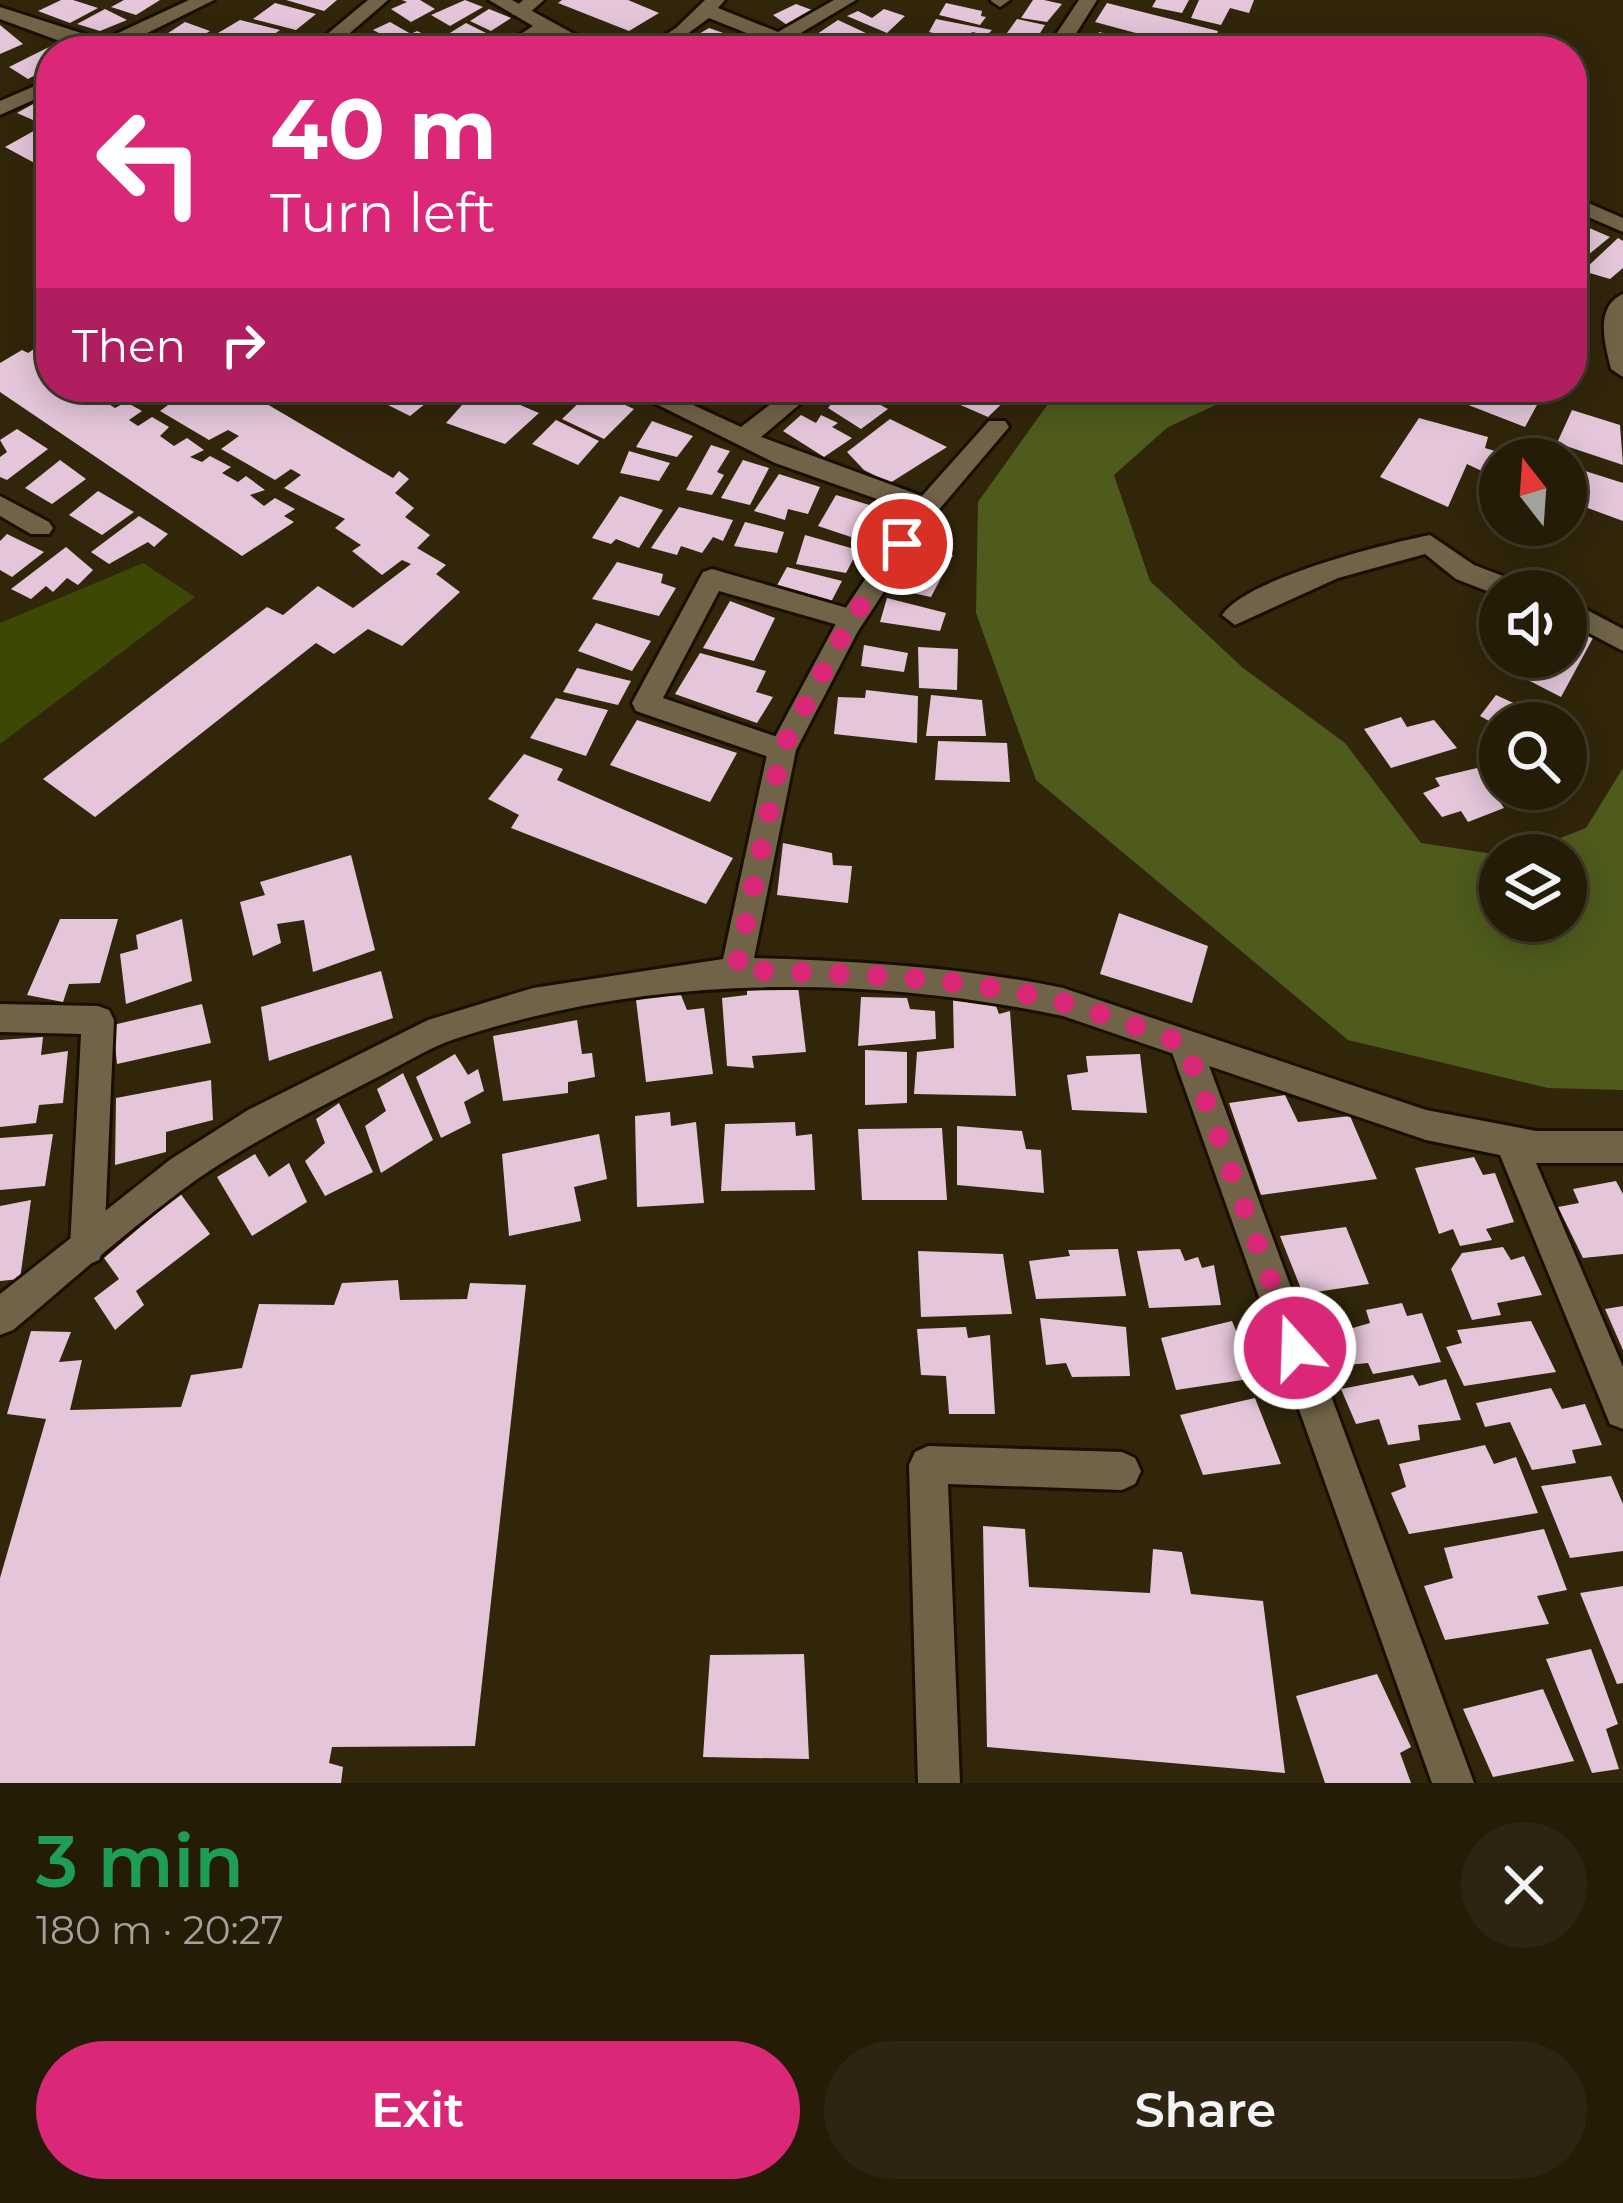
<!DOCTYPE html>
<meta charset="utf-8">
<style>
body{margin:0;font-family:Montserrat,sans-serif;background:#2d2512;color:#f1f3f6;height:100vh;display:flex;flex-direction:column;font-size:45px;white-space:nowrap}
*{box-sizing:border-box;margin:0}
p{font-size:39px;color:#a3a19c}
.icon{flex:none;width:66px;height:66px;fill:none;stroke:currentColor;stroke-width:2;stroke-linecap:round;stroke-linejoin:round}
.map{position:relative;height:1783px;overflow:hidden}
.sheet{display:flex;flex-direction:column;background:#251c08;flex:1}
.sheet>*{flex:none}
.guide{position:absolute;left:36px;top:36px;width:1551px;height:366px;border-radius:48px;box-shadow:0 6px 30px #0003,0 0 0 3px #423a29;background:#db2777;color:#fff;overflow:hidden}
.needle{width:78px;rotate:343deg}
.fabs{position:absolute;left:1479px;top:438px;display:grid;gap:24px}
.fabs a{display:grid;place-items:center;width:108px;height:108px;border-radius:50%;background:#251c08;box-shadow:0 6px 30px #0003,0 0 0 3px #423a29;font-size:60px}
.pin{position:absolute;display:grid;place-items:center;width:102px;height:102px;color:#fff;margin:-51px;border:6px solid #fff;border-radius:50%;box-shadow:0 3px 12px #0007}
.me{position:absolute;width:132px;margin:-66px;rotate:340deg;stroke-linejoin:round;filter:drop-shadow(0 0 9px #0008)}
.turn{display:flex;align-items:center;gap:42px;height:252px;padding:0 36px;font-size:54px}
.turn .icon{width:156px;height:156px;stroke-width:2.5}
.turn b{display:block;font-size:84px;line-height:102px}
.then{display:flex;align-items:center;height:114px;padding:0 36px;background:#0003;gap:24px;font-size:45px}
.round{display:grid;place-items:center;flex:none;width:126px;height:126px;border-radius:63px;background:#2d2512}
.head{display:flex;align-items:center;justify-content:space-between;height:204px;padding:0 36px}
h1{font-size:72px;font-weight:600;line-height:90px;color:#1e9e55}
.cta{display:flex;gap:24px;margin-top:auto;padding:24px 36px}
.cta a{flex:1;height:138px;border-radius:72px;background:#db2777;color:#fff;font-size:48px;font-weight:600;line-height:138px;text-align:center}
.cta a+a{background:#2d2512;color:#f1f3f6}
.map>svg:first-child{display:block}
.green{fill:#3c4804}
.forest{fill:#4e5b1d}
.building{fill:#e4c5da}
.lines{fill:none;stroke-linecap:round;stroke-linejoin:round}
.service-casing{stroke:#190e00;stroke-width:6}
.minor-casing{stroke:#190e00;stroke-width:6}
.service{fill:#706347;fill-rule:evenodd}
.minor{fill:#706347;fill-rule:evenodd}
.route{stroke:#db2777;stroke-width:21;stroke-dasharray:0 37.8}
</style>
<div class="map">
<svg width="1623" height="1783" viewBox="0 0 1623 1783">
<rect width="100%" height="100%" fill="#31260a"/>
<path class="green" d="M143,563L195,597L0,744V623Z"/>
<path class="forest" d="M1060,387H1255L1168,427L1114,475L1150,581L1243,668L1345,743L1421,843L1500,855V921H1566V855H1516L1586,828L1623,768V1090L1548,1088L1348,1040L1036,780L976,613L978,502Z"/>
<path class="building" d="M61,0H73L98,8L70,23L38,11Z
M124,0H160L136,15L111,7Z
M286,0H337L324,11Z
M402,0H420L435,9L411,22L391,9L407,2Z
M465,0L483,7L450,26L431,15Z
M562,0H628L659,13L629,31L558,3Z
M1033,0H1044L1062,4L1047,22L1021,18Z
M1156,0H1189L1182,13L1152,7Z
M1199,0H1254L1249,13L1230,8L1221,25L1191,18Z
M275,3L316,14L296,30L253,19Z
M946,3L982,11L981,16L986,17L980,25L939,15Z
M1107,3L1218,31L1213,45L1202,42L1199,50L1095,22Z
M796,4L812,10L787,25L773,15Z
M105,9L127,20L100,31L77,24Z
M489,9L511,18L491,31L470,21Z
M884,9L905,16L887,33L847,16L858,11L872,18Z
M936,19L992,30L987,35L972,32L966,41L929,32Z
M1017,19L1045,25L1032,46L1002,40Z
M240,20L280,30L258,46L218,33Z
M838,20L868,34L848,47L817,34Z
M185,22L210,31L185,46L162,37Z
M390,22L411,34L417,31L430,37L409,48L373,30Z
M466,23L498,39L476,50L445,36Z
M0,25L23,44L0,54Z
M709,28L732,36L708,51L680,45Z
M1099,32L1157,46L1154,51L1081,48L1089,36L1098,37Z
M370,33L394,44L384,51L348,47Z
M922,34L964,42L958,51H938L916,46Z
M153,36L180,47L121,49Z
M216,38L248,51H198Z
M57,43L72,51H51V67L28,79L9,67Z
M51,94V110L33,120L17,113Z
M39,128L51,134V172L5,147Z
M1587,227L1610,237L1588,255L1572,247V237Z
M1618,238L1623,241V268L1610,279L1583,271Z
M37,347L51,355L45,361L51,365V387H105L114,392L99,398L115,408L126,402L142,411L129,420L138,426L152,417L169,427L160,436L174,446L187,438L204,450L190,457L202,462L210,456L231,467L222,473L238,482L246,476L265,490L250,495L264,506L275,498L295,509L284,516L294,522L242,556L0,392V363L22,350L28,353Z
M125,387H238L393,478L399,471L409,479L395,493L414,508L405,517L430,535L417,548L446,565L436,574L460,592L402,646L368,629L334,654L316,643L95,817L43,779L267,607L283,615L318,586L353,608L411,564L402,560L382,575L352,551L361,545L335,528L345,519L284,488L301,475L291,469L275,480L221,449L239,436L228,430L209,440L160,411L176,399L168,394L152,405Z
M380,387H420L436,395L410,416L370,396Z
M478,387L539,413L505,444L446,423Z
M509,387H556L535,404L506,391Z
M837,387H847L888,409L861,429L828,408L832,403L822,397Z
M868,387H917L896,402Z
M939,387H998L1013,393L988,417L933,393Z
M1422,387H1518L1519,398L1537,405L1525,427Z
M592,390L634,409L604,439L562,419Z
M1572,410L1620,425L1623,465L1557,443Z
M801,415L816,423L821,415L838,423L832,427L852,438L824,457L783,431Z
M1419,418L1488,437L1485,448L1495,451L1486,473L1467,464L1448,507L1380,477Z
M890,419L947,447L890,483L864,470L847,452Z
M556,420L599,441L578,465L532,444Z
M652,421L693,436L677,457L636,447Z
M17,429L48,449L7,480L0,477V457L7,452L0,440Z
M711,445L730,451L717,472L724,475L712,495L686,490Z
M629,451L670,463L659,481L620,473Z
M60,460L86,479L52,504L25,488Z
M743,460L769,468L750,505L721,498Z
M1582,470L1623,483V521L1566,500Z
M779,474L820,487L808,514L788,509L785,520L754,511Z
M98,491L134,512L102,535L69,515Z
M836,495L883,509L866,542L818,526Z
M620,496L663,510L639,548L616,539L611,544L592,538Z
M679,507L733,520L723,541L713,537L702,553L681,546L677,555L651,548Z
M139,516L168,534L154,547L148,542L109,564L91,552Z
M745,522L784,532L777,553L734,546Z
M7,534L44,552L12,577L0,570V541Z
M805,535L858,550L846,573L796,564Z
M920,546L953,555L931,597L898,590Z
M66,547L93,570L78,585L67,578L53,592L46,586L31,599L11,589Z
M617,562L663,574L661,583L676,588L659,616L592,599Z
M787,567L842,581L831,602L775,589Z
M887,598L946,613L940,631L880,622Z
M730,601L775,618L754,661L703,648Z
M596,623L651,641L632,671L578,651Z
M1566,624L1593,638L1561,697L1495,663L1500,657H1566Z
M864,645L908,653L904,672L861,666Z
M918,647L958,649L957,690L919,688Z
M700,653L766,671L756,692L773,697L757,723L675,694Z
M577,668L631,681L618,705L563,692Z
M866,690L918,696L917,743L834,734L838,697L865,698Z
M931,695L982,700L986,736H926Z
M1496,695L1557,723H1500V727L1480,716Z
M556,698L608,710L586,756L530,738Z
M1401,717L1407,727L1434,720L1457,748L1391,768L1364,729Z
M637,720L737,753L710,802L610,765Z
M938,741L1007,743L1010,782L935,780Z
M524,754L563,769L557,780L733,858L706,904L511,828L519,815L488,799Z
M1477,768L1504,808L1468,822L1461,811L1442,817L1423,793L1440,786L1435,778Z
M783,843L832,853L833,865L852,866L848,903L777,895Z
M351,855L375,950L313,972L304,920L277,924L281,943L253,956L240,902L265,895L260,882Z
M1119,913L1208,946L1192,1003L1100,974Z
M60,919H118L100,983L69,984L63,1002L27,995Z
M182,919L192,981L126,1004L120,954L138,949L136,935Z
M381,971L393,1018L269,1061L261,1007Z
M798,986L806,1052L752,1056L754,1068L727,1066L722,998L747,995V989Z
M679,990L687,1010L704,1008L713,1074L646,1082L636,1000Z
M861,997L907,998L910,1009L935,1011L936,1039L858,1046Z
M953,1000L996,1006L999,1014L1010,1011L1016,1096L914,1094L917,1052L954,1048Z
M202,1004L211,1043L117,1064L113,1025Z
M577,1020L582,1054L592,1053L595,1077L568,1082V1093L503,1101L493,1036Z
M43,1037L41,1055L68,1051L63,1103L39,1105L36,1123L0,1127V1040Z
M865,1050L907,1052V1103L865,1105Z
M455,1054L468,1075L478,1069L484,1091L464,1102L471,1123L441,1138L416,1077Z
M1140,1054L1147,1113L1072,1110L1067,1075L1088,1072L1086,1056Z
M403,1073L433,1140L381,1173L365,1126L386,1111L377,1089Z
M211,1080L213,1120L166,1132V1152L115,1165L116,1098Z
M1285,1095L1298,1122L1350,1116L1377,1179L1261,1195L1229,1103Z
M339,1103L373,1172L325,1196L305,1161L325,1143L316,1119Z
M670,1112L671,1126L696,1122L704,1203L637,1207L635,1116Z
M795,1122L796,1136L812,1134L815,1190L721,1191L725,1124Z
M957,1126L1022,1131L1026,1149L1041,1150L1044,1193L957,1185Z
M942,1128L947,1200H862L858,1129Z
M53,1134L45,1186L0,1190V1138Z
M599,1134L607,1179L574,1187L581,1221L509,1236L502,1154Z
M255,1154L269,1177L289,1163L307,1202L252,1236L217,1177Z
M1474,1157L1483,1175L1495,1173L1514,1222L1486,1229L1492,1240L1460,1246L1453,1229L1439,1234L1415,1168Z
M1616,1181L1623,1194V1254L1583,1258L1558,1207L1579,1203L1573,1189Z
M180,1193L210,1234L136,1291L144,1305L115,1330L94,1298L119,1279L104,1258Z
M31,1200L20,1279L0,1281V1206Z
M1346,1227L1369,1284L1303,1294L1280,1236Z
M1503,1247L1511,1260L1524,1256L1542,1295L1497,1303L1501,1315L1472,1320L1451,1269L1462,1253Z
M1118,1249L1126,1296L1036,1299L1029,1261L1070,1256L1068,1250Z
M1180,1249L1185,1261L1198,1257L1202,1268L1214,1265L1221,1305L1149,1308L1137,1251Z
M918,1251L1003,1254L1012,1314L921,1317Z
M398,1280L400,1300L467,1299L470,1283L526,1285L475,1746L332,1747L329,1763L343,1767L341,1783H0V1578L46,1419L7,1414L31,1331L71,1332L59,1362L82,1360L70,1410L181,1407L191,1375L242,1368L259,1304L334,1305L342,1283Z
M1402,1303L1407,1316L1422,1313L1441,1362L1373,1374L1368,1363L1336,1366L1325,1336L1370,1323L1366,1310Z
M1623,1306V1350L1605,1309Z
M1040,1318L1126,1327L1130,1376L1072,1377L1066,1363L1046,1365Z
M1232,1321L1256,1378L1176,1390L1161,1338Z
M1531,1321L1556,1372L1464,1386L1446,1347L1462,1343L1457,1330Z
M966,1327L968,1338L990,1335L995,1414H949L946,1376L921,1375L917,1329Z
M1413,1375L1419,1386L1446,1379L1461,1420L1418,1425L1420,1440L1388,1445L1379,1419L1356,1424L1341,1389Z
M1551,1388L1562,1409L1585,1404L1602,1445L1572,1450L1576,1463L1532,1470L1510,1422L1485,1427L1476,1403Z
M1255,1398L1281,1464L1203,1475L1180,1415Z
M1485,1445L1494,1464L1516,1457L1538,1513L1409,1534L1391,1493L1406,1487L1399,1464Z
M1611,1476L1623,1504V1551L1570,1558L1541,1486Z
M983,1526L1025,1529L1029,1587L1150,1593L1153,1549L1182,1552L1191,1594L1263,1601L1285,1773L987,1747Z
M1544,1529L1567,1590L1537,1596L1549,1624L1445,1640L1424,1586L1453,1578L1444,1548Z
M1623,1586V1683L1617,1684L1580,1593Z
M1591,1649L1618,1724L1606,1729L1619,1769L1592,1773L1546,1659Z
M804,1654L809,1759L703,1757L710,1655Z
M1377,1674L1411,1747L1400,1753L1411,1783H1325L1296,1696Z
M1543,1689L1574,1761L1493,1777L1463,1709Z"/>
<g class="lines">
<g class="service-casing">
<path id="service" d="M523,0H544L527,15H513L511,11Z
M705,0H725L718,8L778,32L834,0H856L779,46L709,18L664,51H640L676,28Z
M1010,0L1000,7L991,1V0Z
M1572,196L1623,218V232L1572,210Z
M0,496L49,522L53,528L49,534H31L0,516Z
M1430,535L1474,565L1524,584L1528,591H1500V596L1456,579L1425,554L1338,578L1235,625L1222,615C1247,578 1385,544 1430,535Z
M712,569L861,612L865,619L852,629L719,591L663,698L792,742L796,750L792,758H772L636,711L632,703L703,572Z
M1566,599L1623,629V651L1566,621Z
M0,1004L98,1006L109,1010L114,1020L104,1248L99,1260L87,1265L75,1260L70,1248L81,1034L0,1032Z
M1185,1030L1196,1034L1201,1044L1474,1783H1432L1169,1044L1174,1034Z"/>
</g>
<g class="minor-casing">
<path id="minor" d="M189,0H214L111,51H87L0,19V7L103,40Z
M368,0H388L329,51H307Z
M489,0H512L605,51H581L548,34L519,51H495L533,26Z
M1079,0H1097L1065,51H1045Z
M51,79V92L0,115V101Z
M1623,294V377L1611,369C1605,344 1594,307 1623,294Z
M622,387H654L741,427L793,387H820L761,437L922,496L989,421H1005L1009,427L936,513L858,631L796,750L754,958C858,961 961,967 1063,988L1426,1110L1536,1131H1623V1163H1536L1623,1367V1429L1610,1424L1500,1155L1426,1140L1063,1016C862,974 647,974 452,1040C424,1050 397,1068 370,1081C311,1112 251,1142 196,1180C132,1226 73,1280 13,1330L0,1335V1294L171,1159L248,1110L428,1020L533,988L723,959L768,750L839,618L911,511L775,463Z
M928,1446L1122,1452L1135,1458L1141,1471L1135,1484L1122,1490L948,1484L960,1783H918L909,1465L915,1452Z"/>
</g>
<use href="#service" class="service"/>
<use href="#minor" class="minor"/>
</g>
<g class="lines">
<path class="route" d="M902,544L848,625L782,749L736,970C843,974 956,975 1061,1002C1103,1013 1144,1030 1185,1044L1295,1348"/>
</g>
</svg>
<div class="fabs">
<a><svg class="needle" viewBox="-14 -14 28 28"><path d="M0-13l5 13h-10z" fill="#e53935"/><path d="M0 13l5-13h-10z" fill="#a3a19c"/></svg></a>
<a><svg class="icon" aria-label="sound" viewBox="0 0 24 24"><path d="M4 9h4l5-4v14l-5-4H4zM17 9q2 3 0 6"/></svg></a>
<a><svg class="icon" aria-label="search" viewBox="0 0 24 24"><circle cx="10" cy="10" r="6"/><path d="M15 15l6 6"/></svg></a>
<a><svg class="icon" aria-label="layers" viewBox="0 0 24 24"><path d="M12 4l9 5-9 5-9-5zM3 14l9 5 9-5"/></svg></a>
</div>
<div class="pin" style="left:902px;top:544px;background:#d93025"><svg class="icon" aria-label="arrive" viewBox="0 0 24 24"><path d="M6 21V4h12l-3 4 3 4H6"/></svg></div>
<svg class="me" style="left:1295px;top:1348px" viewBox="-20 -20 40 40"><circle r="17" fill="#db2777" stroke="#fff" stroke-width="3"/><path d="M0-11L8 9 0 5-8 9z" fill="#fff"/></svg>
<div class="guide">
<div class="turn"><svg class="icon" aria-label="left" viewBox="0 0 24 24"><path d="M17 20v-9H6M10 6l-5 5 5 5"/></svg><div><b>40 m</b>Turn left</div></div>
<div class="then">Then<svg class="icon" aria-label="right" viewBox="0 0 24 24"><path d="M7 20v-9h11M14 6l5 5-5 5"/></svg></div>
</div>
</div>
<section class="sheet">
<div class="head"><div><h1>3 min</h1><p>180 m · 20:27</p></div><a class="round"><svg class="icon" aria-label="close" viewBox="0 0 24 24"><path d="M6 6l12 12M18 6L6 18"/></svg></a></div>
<div class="cta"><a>Exit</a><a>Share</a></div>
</section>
